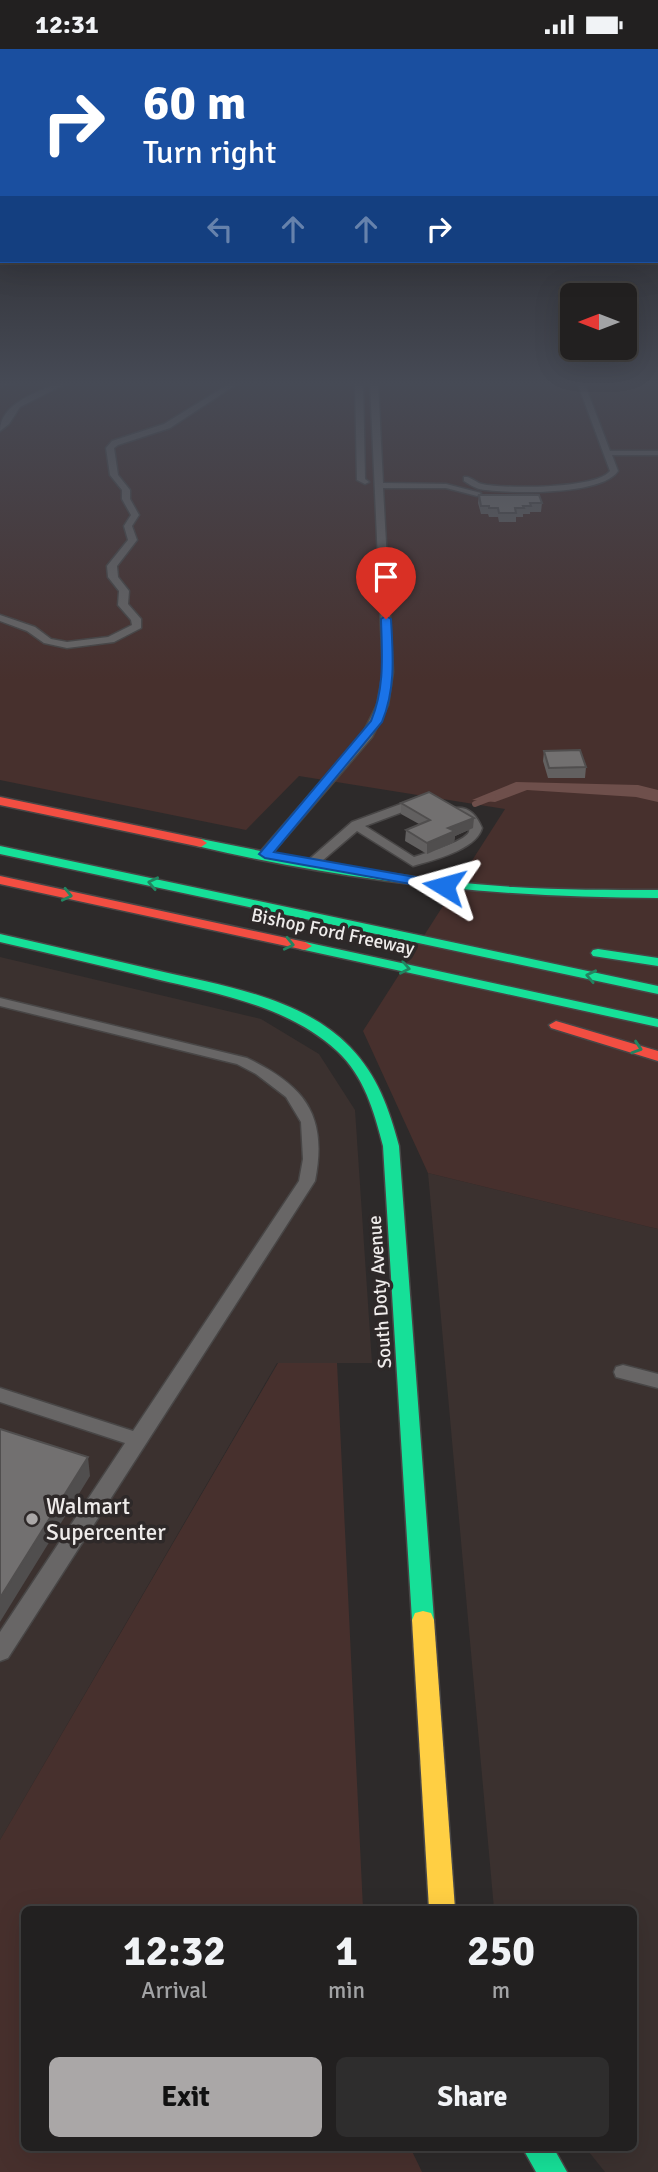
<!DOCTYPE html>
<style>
body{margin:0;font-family:Signika,sans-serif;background:#2e2d2d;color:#f1f3f6;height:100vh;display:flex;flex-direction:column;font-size:26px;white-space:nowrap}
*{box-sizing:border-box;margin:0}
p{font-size:23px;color:#a2a3a5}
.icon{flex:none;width:38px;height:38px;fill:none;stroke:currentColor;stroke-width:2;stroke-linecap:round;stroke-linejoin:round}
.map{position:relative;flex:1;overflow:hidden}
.drawer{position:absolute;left:21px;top:1857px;width:616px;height:245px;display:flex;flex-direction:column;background:#222020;border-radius:10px;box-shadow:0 7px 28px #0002,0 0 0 2px #3f3e3e}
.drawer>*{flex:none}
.guide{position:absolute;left:0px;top:0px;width:658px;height:214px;box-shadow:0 7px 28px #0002,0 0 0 2px #3f3e3e;background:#1a4fa0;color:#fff;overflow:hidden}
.needle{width:46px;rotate:270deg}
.fabs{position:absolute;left:560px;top:234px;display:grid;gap:14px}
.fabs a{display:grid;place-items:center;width:77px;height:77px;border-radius:10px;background:#222020;box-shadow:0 7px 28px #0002,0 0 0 2px #3f3e3e;font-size:35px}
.pin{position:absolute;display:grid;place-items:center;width:60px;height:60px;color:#fff;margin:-72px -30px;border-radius:50% 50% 50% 0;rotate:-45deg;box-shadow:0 0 7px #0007}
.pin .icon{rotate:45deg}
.me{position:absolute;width:77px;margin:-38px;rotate:278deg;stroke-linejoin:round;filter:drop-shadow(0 0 5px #0008)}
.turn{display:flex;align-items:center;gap:24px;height:147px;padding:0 28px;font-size:32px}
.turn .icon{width:91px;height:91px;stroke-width:2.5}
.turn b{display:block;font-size:49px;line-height:60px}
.lanes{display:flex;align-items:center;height:66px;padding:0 28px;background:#0003;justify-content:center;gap:35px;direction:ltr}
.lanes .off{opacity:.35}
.eta{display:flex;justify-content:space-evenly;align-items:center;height:119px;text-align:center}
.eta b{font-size:42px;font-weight:700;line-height:49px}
.primary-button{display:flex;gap:14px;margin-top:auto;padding:14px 28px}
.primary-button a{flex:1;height:80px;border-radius:10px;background:#aaa7a7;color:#111;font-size:28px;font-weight:700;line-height:80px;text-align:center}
.primary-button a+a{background:#2e2d2d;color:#f1f3f6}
.status{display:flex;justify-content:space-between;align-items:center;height:49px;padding:0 35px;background:#222020;direction:ltr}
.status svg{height:19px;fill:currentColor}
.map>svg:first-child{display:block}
.built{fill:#3b312f}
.green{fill:#47302d}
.water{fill:#6e4f4b}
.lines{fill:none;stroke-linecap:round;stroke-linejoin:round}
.stream{stroke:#6e4f4b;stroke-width:6}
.lane-casing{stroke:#484646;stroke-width:3}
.fast-casing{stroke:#484646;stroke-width:3}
.slow-casing{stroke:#484646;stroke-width:3}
.jam-casing{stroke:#484646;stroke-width:3}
.lane{fill:#686666;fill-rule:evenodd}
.fast{fill:#16e098;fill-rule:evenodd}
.slow{fill:#ffcf43;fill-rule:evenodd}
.jam{fill:#f24e42;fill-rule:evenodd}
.wall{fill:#626060}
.shaded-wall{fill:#504e4e}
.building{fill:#727070;stroke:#504e4e;stroke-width:2}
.oneway{stroke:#228460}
.route{fill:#1a73e8;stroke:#114b97;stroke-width:2}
.poi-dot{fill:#aaa7a7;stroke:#2e2929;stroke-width:2.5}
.labels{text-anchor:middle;stroke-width:7;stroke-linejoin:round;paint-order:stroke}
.street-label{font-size:19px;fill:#eeebea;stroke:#2e2929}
.near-poi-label{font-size:23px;fill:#eeebea;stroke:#2e2929;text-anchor:start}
</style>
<div class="status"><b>12:31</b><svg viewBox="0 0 49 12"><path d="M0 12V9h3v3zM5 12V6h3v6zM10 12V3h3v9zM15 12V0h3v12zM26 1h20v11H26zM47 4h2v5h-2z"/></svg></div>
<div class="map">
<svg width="658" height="2123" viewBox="0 0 658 2123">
<rect width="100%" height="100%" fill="#2d2a2a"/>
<path class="built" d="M0,908L261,970L319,1005L355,1061L372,1314H277L0,1791Z
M428,1124L658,1180V2123H605L585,2098H634V1860H494Z"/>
<path class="green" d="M0,333H658V1180L428,1124L363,982L505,760L299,727L246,781L0,731Z
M278,1314H337L363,1860H24V2098H410L422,2123H0V1791Z"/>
<path class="water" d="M516,733L638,736L658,741V753L636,748L527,741L495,753L472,751Z"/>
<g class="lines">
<path class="stream" d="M475,755L493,748"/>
<g class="lane-casing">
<path id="lane" d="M0,333H18L0,337Z
M60,333H69L20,358L9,375L0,382C0,354 38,343 60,333Z
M232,333H240L170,379L118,396L114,399L118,426L130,441V450L139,466L132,477L137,491L117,517L118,528L129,542L128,555L141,570V579L114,593L67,599L44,594L27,582L0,572V566L35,578L51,590L67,593L108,588L132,576L131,571L118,556L119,542L108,528L107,517L128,491L124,477L131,466L122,450V441L110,426L106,399L112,392L164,375Z
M355,333H363L365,430L369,433L365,435L357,431Z
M370,333H378L383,434L446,435L481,444L477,447L446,439H383L393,623L388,656L372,688L269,808H261V802L363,684L377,656L383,623Z
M577,333H584L610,402H658V406H612L618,422C602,447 507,445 479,440C473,438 469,435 464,432V428H467C472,429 477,434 482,435C504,440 597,440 610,422Z
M420,748L424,749V755L365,777L414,808C426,804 464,793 469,783C470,779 468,775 467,771L455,765V759C469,757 477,767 482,779C476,801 433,811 413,817L357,782L316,817H306L305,814L352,773Z
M0,949L247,1009C305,1037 328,1066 315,1132L8,1609L0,1612V1583L125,1394L0,1353V1339L133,1382L299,1132L303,1110L301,1073L286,1048L256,1025L237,1015L0,957Z
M623,1316L658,1325V1339L616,1328L614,1323L616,1318Z"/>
</g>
<g class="fast-casing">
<path id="fast" d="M201,790C304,811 408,831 513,838C561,841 610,841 658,841V849C503,849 348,833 197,797V791Z
M0,797L658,937V945L0,805Z
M0,885C52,897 104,909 155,921C220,936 302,948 350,998C378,1027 389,1060 399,1097L434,1571L431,1578L423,1580L415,1578L412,1571L383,1097C374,1062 364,1027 337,1002C288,957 219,945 156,930C104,917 52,905 0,893Z
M305,893L658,970V978L300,900L298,897L300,894Z
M598,900L658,909V917L593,907L591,904L593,901Z
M522,2098H553L567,2123H536Z"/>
</g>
<g class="slow-casing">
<path id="slow" d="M423,1562L431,1564L434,1571L455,1860H429L412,1571L415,1564Z"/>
</g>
<g class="jam-casing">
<path id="jam" d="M0,748L201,790L207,794L201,798L0,756Z
M0,827L305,893L312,897L305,901L0,835Z
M556,972L658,1002V1012L551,979L549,976Z"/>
</g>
<use href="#lane" class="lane"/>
<use href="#fast" class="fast"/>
<use href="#slow" class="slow"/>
<use href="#jam" class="jam"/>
</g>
<path class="wall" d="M479,446L542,454L541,463H530V465H523V468H516V473H499L498,468H489L488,465H481L478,454Z
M544,702L586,718L585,729H548L543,712Z
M401,754L473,779L455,787L454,793L427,805L405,792L406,781L419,775L401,765Z"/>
<path class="shaded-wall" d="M474,769L473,779L455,787L454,793L427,805V794L448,779Z
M88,1408L90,1427L0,1573V1549Z"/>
<path class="building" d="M479,446H539L542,454H530L531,457H523L524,459H515L516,464H499L498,459H489V457H481Z
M580,701L586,718L549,719L544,702Z
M429,743L474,769L448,779L455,782L427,794L406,781L430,771L401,754Z
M0,1380L88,1408L0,1549Z"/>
<defs><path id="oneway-chevron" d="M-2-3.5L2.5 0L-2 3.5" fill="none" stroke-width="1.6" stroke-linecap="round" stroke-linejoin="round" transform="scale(1.75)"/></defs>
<g class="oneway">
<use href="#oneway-chevron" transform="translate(153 834) rotate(-168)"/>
<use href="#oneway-chevron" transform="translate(67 846) rotate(13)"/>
<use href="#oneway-chevron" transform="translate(289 895) rotate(13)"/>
<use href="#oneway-chevron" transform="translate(405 919) rotate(11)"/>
<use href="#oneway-chevron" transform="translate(591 927) rotate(-168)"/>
<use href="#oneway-chevron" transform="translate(637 999) rotate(18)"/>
</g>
<linearGradient id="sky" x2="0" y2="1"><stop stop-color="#191717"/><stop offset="0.53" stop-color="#464a55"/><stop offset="1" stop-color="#464a55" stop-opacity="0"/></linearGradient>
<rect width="658" height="631" fill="url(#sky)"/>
<path class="route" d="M386,567L391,570C393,606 396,639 382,673L274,803L449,834L451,837L444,841L265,809L259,805L371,672C385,639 382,606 381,570Z"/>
<circle class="poi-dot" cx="32" cy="1470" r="7"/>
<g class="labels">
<g class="street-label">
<text transform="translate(333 882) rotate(12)" y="7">Bishop Ford Freeway</text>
<text transform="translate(379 1243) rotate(-94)" y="7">South Doty Avenue</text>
</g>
<g class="near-poi-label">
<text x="46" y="1465">Walmart<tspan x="46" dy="26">Supercenter</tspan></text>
</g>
</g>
</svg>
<div class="fabs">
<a><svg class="needle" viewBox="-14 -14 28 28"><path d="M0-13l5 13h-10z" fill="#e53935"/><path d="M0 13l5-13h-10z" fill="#a2a3a5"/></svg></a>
</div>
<div class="pin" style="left:386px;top:570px;background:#d93025"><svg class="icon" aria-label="arrive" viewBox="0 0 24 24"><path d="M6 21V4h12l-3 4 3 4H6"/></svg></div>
<svg class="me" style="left:444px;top:837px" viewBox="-20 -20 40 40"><path d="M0-17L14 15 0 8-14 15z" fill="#1a73e8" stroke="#fff" stroke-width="4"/></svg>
<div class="guide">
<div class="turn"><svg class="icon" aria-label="right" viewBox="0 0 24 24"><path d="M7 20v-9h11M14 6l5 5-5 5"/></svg><div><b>60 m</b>Turn right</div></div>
<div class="lanes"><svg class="icon off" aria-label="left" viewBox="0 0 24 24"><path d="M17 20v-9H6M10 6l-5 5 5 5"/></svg><svg class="icon off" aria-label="ahead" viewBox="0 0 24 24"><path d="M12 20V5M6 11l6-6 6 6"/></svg><svg class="icon off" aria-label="ahead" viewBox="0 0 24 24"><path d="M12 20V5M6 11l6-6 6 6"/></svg><svg class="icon" aria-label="right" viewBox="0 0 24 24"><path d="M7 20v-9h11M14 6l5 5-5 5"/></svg></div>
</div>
<section class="drawer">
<div class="eta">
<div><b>12:32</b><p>Arrival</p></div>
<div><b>1</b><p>min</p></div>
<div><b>250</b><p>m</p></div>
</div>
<div class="primary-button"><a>Exit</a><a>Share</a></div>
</section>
</div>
